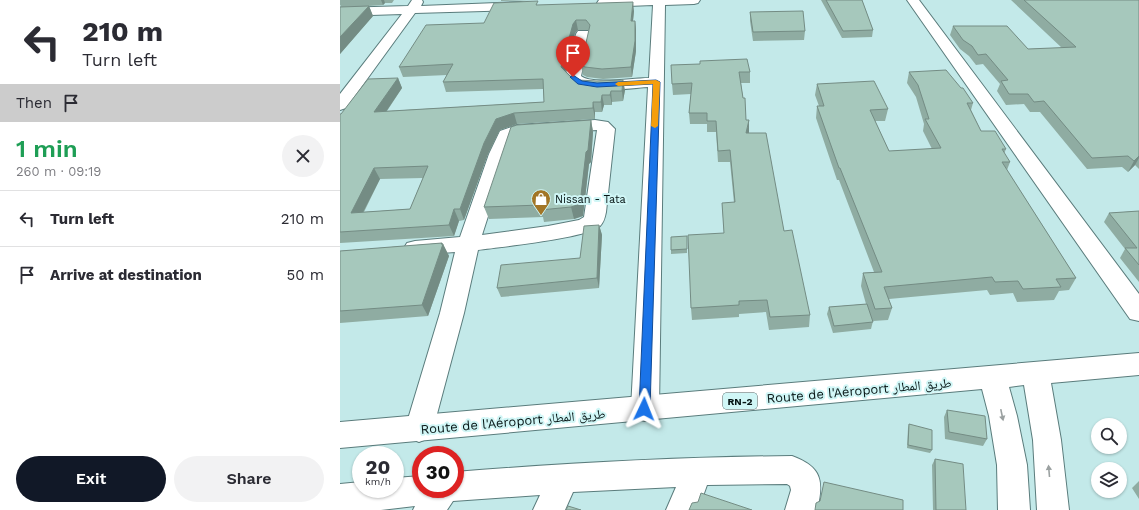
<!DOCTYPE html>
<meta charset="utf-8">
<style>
body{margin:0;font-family:"Work Sans","Noto Naskh Arabic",sans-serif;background:#f2f2f3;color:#2b2b33;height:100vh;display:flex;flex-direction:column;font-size:15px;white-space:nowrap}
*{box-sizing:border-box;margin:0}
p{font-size:13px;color:#7c7c81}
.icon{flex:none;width:22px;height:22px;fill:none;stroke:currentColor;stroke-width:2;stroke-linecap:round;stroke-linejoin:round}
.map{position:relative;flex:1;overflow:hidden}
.sheet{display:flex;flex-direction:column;background:#fff;width:340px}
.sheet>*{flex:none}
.top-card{background:#fff;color:#2b2b33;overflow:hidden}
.fabs{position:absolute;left:751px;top:418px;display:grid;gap:8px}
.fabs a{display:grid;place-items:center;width:36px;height:36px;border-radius:50%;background:#fff;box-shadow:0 1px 3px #0004;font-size:20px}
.speed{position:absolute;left:12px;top:446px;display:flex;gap:8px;font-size:20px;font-weight:700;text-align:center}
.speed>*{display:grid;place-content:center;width:52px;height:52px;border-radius:50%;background:#fff;box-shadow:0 1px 3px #0004;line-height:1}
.speed small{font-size:10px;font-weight:400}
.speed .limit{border:6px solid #d22;background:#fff;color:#111}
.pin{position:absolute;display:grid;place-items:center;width:34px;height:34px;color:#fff;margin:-41px -17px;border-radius:50% 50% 50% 0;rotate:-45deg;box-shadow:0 0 4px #0007}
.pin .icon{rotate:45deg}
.me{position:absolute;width:44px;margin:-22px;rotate:2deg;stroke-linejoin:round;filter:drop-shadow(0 0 3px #0008)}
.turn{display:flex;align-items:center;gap:14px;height:84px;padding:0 16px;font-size:18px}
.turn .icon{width:52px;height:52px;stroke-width:2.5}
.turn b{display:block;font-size:28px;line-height:34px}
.then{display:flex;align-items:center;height:38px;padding:0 16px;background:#0003;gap:8px;font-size:15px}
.round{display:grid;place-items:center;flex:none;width:42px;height:42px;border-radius:21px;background:#f2f2f3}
.headline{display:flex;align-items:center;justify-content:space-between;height:68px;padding:0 16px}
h1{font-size:24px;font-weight:600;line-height:30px;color:#1e9e55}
.action{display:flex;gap:8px;margin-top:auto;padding:8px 16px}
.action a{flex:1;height:46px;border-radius:24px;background:#111827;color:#fff;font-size:16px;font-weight:600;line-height:46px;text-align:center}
.action a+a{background:#f2f2f3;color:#2b2b33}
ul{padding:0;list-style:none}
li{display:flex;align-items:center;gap:12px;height:56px;padding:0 16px;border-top:1px solid #e1e1e2}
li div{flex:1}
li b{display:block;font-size:15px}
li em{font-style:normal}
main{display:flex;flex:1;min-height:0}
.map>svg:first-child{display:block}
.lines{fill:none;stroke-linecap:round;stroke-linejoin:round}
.minor-casing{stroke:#5a7c7c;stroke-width:2}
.major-casing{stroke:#5a7c7c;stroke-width:2}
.minor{fill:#fff;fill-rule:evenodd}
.major{fill:#fff;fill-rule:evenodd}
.wall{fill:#8faca2;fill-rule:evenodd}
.shaded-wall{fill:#748c84}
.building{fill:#a6c8bc;stroke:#748c84;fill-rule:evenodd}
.oneway{fill:#9ba1a1}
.route{fill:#1a73e8;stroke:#114b97}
.slow{fill:#f59e0b}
.labels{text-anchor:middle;stroke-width:4;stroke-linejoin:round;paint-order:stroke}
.shield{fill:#d0f6f6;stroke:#435858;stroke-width:1}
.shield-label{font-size:10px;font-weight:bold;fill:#061414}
.poi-label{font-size:11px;fill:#061414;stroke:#d0f6f6;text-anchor:start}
.near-street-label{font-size:13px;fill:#061414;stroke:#d0f6f6}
</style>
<main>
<section class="sheet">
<div class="top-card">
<div class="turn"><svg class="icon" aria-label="left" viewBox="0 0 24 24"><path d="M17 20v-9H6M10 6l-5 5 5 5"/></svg><div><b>210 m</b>Turn left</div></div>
<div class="then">Then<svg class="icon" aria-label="arrive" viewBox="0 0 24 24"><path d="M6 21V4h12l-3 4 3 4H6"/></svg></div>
</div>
<div class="headline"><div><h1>1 min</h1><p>260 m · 09:19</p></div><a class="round"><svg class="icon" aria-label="close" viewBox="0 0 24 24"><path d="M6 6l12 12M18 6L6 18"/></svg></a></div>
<ul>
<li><svg class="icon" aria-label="left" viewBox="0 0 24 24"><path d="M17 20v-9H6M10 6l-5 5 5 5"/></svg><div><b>Turn left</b></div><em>210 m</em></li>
<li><svg class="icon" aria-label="arrive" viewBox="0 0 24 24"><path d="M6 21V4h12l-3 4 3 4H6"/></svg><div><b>Arrive at destination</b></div><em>50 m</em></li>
</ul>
<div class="action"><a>Exit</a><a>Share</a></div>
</section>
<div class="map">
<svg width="799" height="510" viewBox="0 0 799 510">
<rect width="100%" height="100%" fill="#c3e9e9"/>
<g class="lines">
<g class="minor-casing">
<path id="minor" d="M72,0H82L83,2L81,6L181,2L185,3L187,6L185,9L181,10L75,13L6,108L0,110V94L62,14L0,16V8L68,6Z
M259,0H360L358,3L354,4L325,5L319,409L315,418L305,421L295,418L291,409L308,87C292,88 247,94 234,86C231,84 228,80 225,77L236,34L238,31H248L250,34L241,76C252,85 294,78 309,78L313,5L263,7L259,6L257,3Z
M567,0H579L799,294V321L790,319Z
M255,120L268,122L275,129L266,212C265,217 264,222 260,226C248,238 159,247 138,250L124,313L93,429L89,438L79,442L69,438L65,429L100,313L115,252L75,255L67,253L64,248L67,243L75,241L120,237L149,154L160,131L177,125ZM257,130L244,217L239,220L208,226L142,235L173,138L180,135Z
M452,456C482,467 484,481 477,510H445L451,490L450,486L447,484L367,485L358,510H326L336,487L233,492L225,510H193L200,495L113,501L107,510H73L75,506L41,510H0V484L21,482V489H55V478L81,476V489H115V472C227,463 339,457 452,456Z"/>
</g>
<g class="major-casing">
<path id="major" d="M799,353V375L711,383L721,440L729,510H697L693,440L684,385L669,387L677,416L687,465L690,510H658L657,465L649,416L642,389L0,448V422Z"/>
</g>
<use href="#minor" class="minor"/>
<use href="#major" class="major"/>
</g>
<path class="wall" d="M0,0H54L52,3H45L43,5L29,6L33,16L0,54V7L1,6L0,5Z
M161,0H194L161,1Z
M481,0H522L533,30L532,37L502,38Z
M671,0H799V169L795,165L788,172L782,167L747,169L700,112H690L684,104L666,105L657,91L660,84L643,64L636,65L629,56L620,49L610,35L613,26L688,49L722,48Z
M199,5L294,11L293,21H295L296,30V51L292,77L263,79L247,77L243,75L241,65L249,30H238L235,33L225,71L230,76L238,80L285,90L283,101L272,102V105H264L262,112H255V119L177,124L160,130L148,154L124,220L119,221L114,236L0,243V114H1L58,78L62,88L47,111L204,102L203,89L106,92L103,82L107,75L63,77L59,67L144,23ZM83,178L70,209L24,212L40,179Z
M410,12L465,31L464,40L413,41L410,21Z
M360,64L410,72V83H401L406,120H409V133L444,231L470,315L469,327L429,330L426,312L399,314V317L352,320L351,308L384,233L382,203H394L390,162H378L376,132H367V124H350L349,113L351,94L333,95L332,84Z
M569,72L633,103L631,110L641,131L666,149L664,154L670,162L667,170L736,278L729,290L719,291L714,300L677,302L673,293L650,295L647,290L549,299L552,308L548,320L533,321L531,329L493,333L487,314L489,307L526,304L521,286L523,273L534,272L499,180H497L476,118L477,106H479L475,95L477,84L548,109L545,121H535L549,151L592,149L583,131L584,124L576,97L567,83Z
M251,120L253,132L251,162L249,164L243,216L234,219L204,222L203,217L149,219L144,207Z
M799,211V282L780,258L785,249L764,222L769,213Z
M259,225L262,235L259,288L161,297L157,288L240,258Z
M347,240V253L331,254V250Z
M102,243L103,244L109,256L88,316L0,323V251Z
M607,410L647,439L643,446L605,439L604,417Z
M569,424L592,450L590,453L567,448L568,428Z
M595,459L626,510H593L592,465Z
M799,481V499L792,488Z"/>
<path class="shaded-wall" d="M41,0H44L45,3L43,5Z
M293,2L294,11L292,30L291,21Z
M29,6L33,16L0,54V37Z
M236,20L238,30L235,33L224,77L221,67L233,24Z
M295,21L296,30V51L292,77L291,67Z
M58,78L62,88L39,122L34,112Z
M283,80L285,90L283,101L282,91Z
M271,91L272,102V105L270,95Z
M262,95L264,105L262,112L261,102Z
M253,102L255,112V119L253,108Z
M174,113L177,124L160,130L148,154L124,220L120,209L144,143L156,119Z
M251,120L253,132L251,162L249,164L243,216L234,219L231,207Z
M409,120V132L406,145V133Z
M799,156V158L795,165L788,172L794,161Z
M34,168L40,179L17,224L11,213Z
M114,209L119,221L114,236L109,225Z
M259,225L262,235L259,288L257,278Z
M102,243L103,245V244L109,256L88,316L82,305Z"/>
<path class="building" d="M486,0H522L533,30L503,31Z
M684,0H799V156L794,161L788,156L752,158L704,101L694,102L688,94H669L661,81L668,80L646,54L638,55L632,46L623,40L613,26H667L688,49L736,47Z
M198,1L196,5L293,2L291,21H295V41L291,67L262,69L245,67L241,65L250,25L246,20H236L233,24L221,67L230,76L238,80L257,81L283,80L282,91H271L270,95H262L261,102H253V108L174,113L156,119L144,143L120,209H114L109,225L0,232V114H1L28,79L58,78L34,112L204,102L203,79L103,82L113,64L59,67L86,25L144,23L154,3ZM88,166L70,209L11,213L34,168Z
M29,6L0,37V7Z
M463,11L465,31L413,32L410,12Z
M407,59L410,72H399L403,98H405L406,120H409L406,133H426L444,231L452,230L470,315L430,317L427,300L399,301V305L351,308L348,235L384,233L382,203L395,202L390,150L378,151L376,121H367V113H349L352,83L332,84L331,65L360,64V61Z
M606,70L621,88H623L633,103H627L641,131H655L666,149H662L670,162H662L736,278L716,279L721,287L683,289L678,281L655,282L652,277L544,287L552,308L535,309L523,273L542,272L500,168H499L477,106H484L477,84L534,81L548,109L530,110L549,151L601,148L585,119H589L578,85L569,72Z
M251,120L248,150L246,152L240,204L231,207L200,210L201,205L144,207L171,127L177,125Z
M799,211V265L785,248H797L769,213Z
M259,225L257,278L157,288L161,265L240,258L244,226Z
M347,236V249L331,250V237Z
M102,243L101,244H103L82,305L0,311V251Z
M527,304L533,322L494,326L489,307Z
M607,410L645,416L647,439L609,432Z
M569,424L592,430V450L568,445Z
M595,459L623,464L626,510H596Z
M484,482L563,500V510H475L476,503L480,501Z
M361,493L412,510H349L352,503L358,502Z
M228,506L241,510H226Z"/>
<defs><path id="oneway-solid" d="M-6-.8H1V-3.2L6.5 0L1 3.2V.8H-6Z"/></defs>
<g class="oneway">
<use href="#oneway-solid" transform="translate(662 415) rotate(78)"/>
<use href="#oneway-solid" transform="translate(709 471) rotate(-95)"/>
</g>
<path class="route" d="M233,75L242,81L257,83L316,80L320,82L310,409L309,413L304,414L300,413L299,409L313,84L257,87L238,84L230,77Z"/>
<path class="slow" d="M316,80L320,82L318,126L315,128L311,126L313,84L278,86L275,84L278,82Z"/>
<defs>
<g id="shop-pin" transform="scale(1)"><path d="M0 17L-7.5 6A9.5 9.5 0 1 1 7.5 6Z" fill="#a27526" stroke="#d0f6f6"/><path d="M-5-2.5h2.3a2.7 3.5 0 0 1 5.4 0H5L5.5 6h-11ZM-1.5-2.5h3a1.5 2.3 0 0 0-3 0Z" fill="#fff"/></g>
</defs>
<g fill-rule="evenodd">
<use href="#shop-pin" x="201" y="199"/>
</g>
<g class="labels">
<rect class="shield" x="383" y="393" width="34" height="16" rx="3"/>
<g class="shield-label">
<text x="400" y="405">RN-2</text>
</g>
<g class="poi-label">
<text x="215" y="203">Nissan - Tata</text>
</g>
<g class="near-street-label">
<text transform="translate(519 390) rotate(-5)" y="5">Route de l'Aéroport طريق المطار</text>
<text transform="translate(173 421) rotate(-5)" y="5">Route de l'Aéroport طريق المطار</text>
</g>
</g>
</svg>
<div class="fabs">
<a><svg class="icon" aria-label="search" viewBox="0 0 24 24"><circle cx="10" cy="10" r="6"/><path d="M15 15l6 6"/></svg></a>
<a><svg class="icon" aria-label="layers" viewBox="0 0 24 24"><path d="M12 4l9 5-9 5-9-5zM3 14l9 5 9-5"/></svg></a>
</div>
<div class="speed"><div>20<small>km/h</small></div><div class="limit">30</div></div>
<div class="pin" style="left:233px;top:77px;background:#d93025"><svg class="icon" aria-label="arrive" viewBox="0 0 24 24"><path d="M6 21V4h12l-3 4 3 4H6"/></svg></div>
<svg class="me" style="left:304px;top:409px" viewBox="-20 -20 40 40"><path d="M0-17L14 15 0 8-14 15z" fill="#1a73e8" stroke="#fff" stroke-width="4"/></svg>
</div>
</main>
